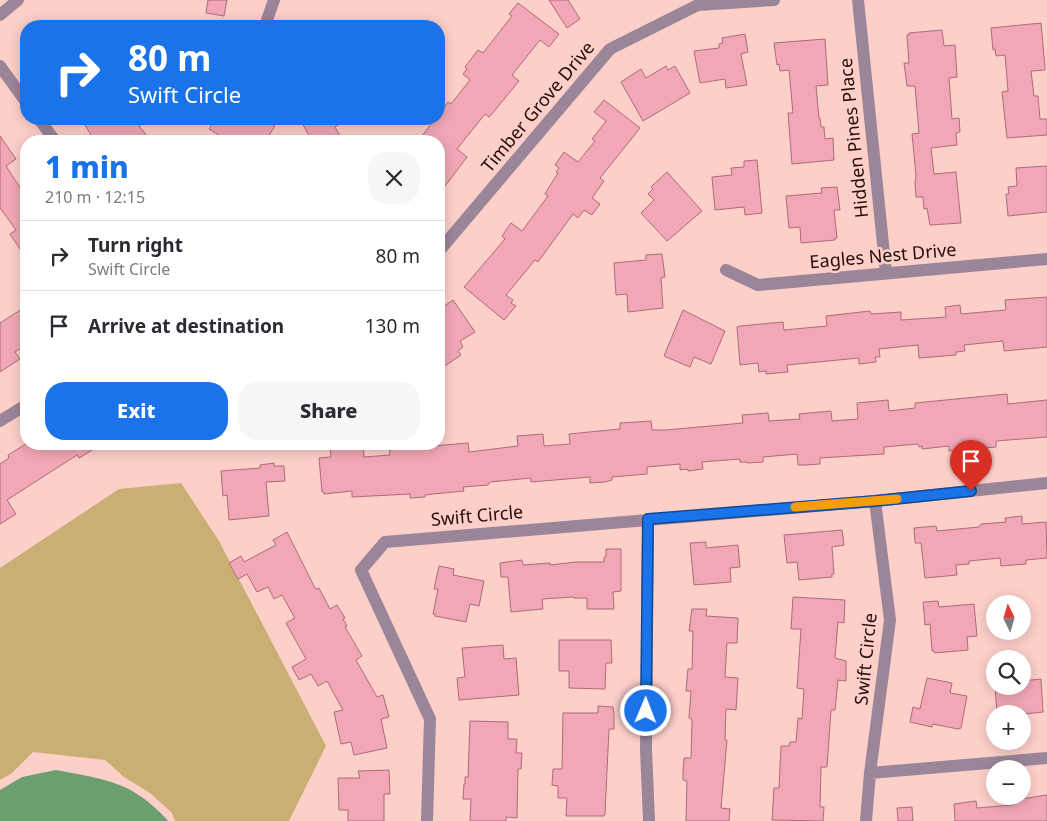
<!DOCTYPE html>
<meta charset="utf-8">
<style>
body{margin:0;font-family:"Noto Sans",sans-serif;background:#f7f7f7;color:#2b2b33;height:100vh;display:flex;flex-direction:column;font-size:19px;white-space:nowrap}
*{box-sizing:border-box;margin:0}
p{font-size:16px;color:#7c7c81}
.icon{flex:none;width:28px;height:28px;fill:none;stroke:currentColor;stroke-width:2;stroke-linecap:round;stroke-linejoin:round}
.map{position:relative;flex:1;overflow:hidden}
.side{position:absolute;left:20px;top:135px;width:425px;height:315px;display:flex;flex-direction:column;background:#fff;border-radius:20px;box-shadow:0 2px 12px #0003}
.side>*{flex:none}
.hud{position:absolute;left:20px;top:20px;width:425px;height:105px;border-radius:20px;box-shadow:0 2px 12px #0003;background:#1a73e8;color:#fff;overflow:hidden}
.needle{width:32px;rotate:355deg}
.tools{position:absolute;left:986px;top:595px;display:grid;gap:10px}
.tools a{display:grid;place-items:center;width:45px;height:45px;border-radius:50%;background:#fff;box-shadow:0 2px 12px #0003;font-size:25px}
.pin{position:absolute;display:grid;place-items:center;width:42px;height:42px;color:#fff;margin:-51px -21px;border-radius:50% 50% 50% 0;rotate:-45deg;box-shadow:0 0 5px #0007}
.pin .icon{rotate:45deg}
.me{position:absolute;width:55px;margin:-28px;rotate:1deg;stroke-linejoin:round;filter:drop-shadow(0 0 4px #0008)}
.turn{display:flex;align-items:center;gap:18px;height:105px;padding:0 25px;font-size:22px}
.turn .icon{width:65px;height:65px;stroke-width:2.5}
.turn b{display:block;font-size:35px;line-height:42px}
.round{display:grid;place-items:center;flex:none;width:52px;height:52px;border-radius:20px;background:#f7f7f7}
.overview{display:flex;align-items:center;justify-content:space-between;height:85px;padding:0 25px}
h1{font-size:30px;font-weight:800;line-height:38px;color:#1a73e8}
.cta{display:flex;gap:10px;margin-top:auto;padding:10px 25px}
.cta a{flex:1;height:58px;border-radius:20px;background:#1a73e8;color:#fff;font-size:20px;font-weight:800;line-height:58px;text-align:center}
.cta a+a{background:#f7f7f7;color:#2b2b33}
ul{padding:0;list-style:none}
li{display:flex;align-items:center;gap:15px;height:70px;padding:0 25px;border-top:1px solid #e1e1e2}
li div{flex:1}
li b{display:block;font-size:19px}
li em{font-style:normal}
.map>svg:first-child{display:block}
.green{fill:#c9af73}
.water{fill:#6b9f70}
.building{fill:#f1a7b5;stroke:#ae6b78}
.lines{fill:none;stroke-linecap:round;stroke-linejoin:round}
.minor{stroke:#9a8599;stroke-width:12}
.route-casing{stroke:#114b97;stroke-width:12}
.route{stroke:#1a73e8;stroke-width:9}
.slow{stroke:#f59e0b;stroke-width:9}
.labels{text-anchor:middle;stroke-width:5;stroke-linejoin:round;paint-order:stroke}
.street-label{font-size:18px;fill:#260c0a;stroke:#fccfc9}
</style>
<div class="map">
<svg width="1047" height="821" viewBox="0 0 1047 821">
<rect width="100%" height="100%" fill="#fccfc9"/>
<path class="green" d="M181,483L219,541L326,746L289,821H175L172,813L150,793L124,777L105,760L33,752L12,773L0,780V568L119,489Z"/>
<path class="water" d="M56,770C92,777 126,780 154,807C159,811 164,816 168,821H0V790L22,777Z"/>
<path class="building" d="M208,0H227L224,16L206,13Z
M549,0H568L580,19L567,28Z
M518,3L559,34L549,47L540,40L512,75L519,81L491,115L489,117L485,114L457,149L467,157L439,194V141H418L435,119H439V114L448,102L451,104L470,80L463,74L467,69L465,67L478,50L483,53L512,16L509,14Z
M1041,23L1045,67V70L1031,71L1034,96H1038L1040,119H1047V135L1007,138L1002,92L1008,91L1005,55L996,56L995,49L993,50L991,28Z
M942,30L944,46L955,45L957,77L949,78L952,119L959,118L960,132L956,133L957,145L931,148L934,174L956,172L961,223L930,225L927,208L924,209L923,197H916L915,183L916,175L912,134L919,133L915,86H907L904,63H909L907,35H909V33Z
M745,34L748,52L741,54L747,85L726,88L725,79L700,83L694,51L719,48V44L723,43L722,38Z
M825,39L828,85L816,86L819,118H820L821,127H824L825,139L833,138L834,160L792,164L788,113H793L789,70L780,71L779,64L777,65L774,43Z
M666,66L668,70L675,66L690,93L643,121L621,82L641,69L646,78Z
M604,100L640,128L600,178L604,181L592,198L600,204L592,215L584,210L578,218L573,214L538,262L535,260L506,295L513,300L511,303L516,306L504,320L464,287L505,239L502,236L511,223L522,231L548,196L545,194L546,192L558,173L556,172L559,168L555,165L564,152L578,162L595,141L592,139L606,121L594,112Z
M81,119H149L139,126L151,141H95Z
M215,119H263L275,126L266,140L259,136L256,141H229L209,129Z
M310,119H347L335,127L343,141H312L302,123Z
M0,136L16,159L6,166L26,197V258L10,234L16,230L0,208Z
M757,160L762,213L745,215L744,207L715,210L712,177L732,175L731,168L744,167V161Z
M1047,166V212L1008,216L1006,194H1009L1008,187L1017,186L1016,168Z
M667,172L702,211L667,241L641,213L654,200L648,194L653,189L651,187Z
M837,187L840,210H834L837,238H835V240L801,243L800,227L789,228L786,196L822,193L821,188Z
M662,254L665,277L661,278L663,308L628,312L627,294L616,295L614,263L646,260V255Z
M1047,297V347L1004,351L1003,341L964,345L965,351L956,352V355L919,358L918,345L879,349L880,357H875L876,362L859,364V358L787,365L788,372L766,374V371L759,372L758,363L740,365L737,327L740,326L783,322L784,330L827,326L826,316L870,311L871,314L901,312V320L946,317L945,307L960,305L961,314L1006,310L1005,300Z
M453,300L475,332L460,341L463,347L458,351L461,355L439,370V310Z
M22,309L26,316V345L15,352L20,359L0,372V323Z
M683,310L725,331L711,364L694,357L690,367L664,356Z
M1007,394L1008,404L1047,400V437L996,441V447L949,451V446L922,449V446L919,447L918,444L884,447V454L820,458V464L806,465H798L797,454L763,457V462L747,463V462H740V459L702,462L703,469L688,471V469L680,470V464L647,467V474L612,477V480L605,482L590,483V477L531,482V478L490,482L488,485L463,487L464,491L433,494L425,495V497L410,498V494L352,497V491L324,494V492H322L319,458L331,457L330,447L363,444L364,457L390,455L389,444H421L422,447L468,443L469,452L518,446L517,436L543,434L544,446L570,444L569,434L620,429V423L651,421L652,430H666L743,423L742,415L768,413L769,421L800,419L799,414L831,411L832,421L858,419L857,403L888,400L889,411L915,408V403Z
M26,444H102L79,458L77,455L7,500L16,514L0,524V464L9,458L8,455Z
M274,463V466H284L285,481L266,482L269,516L229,520L227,495L223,496L221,471L260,468V465Z
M1022,516V524L1046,522L1047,558L1026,560V564L1001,566L1000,558L969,561V564L956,565L957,575L925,578L921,543H915L914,528L936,526L937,531L979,527L981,524L1006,522L1005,518Z
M842,530L844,545L832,547L834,574H832V577L799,580L797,562L787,563L784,535Z
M287,532L315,588L317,589L319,588L330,609L337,605L345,618L343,619L347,626L345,627L362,656L356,660L377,697L383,695L389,717L381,719L387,748L354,755L351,742L341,744L334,712L343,710L327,681L318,686L311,674L299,680L292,667L306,659L286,623L295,618L282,595L274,599L268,587L257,592L247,574L238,579L229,563L241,556L244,562L276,545L273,540Z
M706,542V548L738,545L740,567L730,568L731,582L694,585L690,543Z
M606,549H621V591L613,592L614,609H587V598H574V597L542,599L543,609L511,612L508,577H501L500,563L522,560L523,565L550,563V565L576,562H604V557H606Z
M439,566L454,569L453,575L484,581L479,606L470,604L466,622L435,616V614H433L438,589H434Z
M793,597L845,600L844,623L838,622L835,658L846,661V681L838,680L835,710H831L827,767H821L820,807H824L823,821L772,820L774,788H779L781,746H789L790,742H796L798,718L802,719L804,689L797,688L801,629H791Z
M938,601L939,607L974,604L977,636L967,637L968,650L935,653L934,651H932L930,624L925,625L923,602Z
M692,609H707L706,616L738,618L737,643H727L725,677L738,678L736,710L726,709L725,740H727L721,808L730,809L729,821H686L687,781L683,780V773L684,758H691L692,721L691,718H689L691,691H686L688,669H692L693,631H689Z
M559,640H611L612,663H606L605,689L569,688V671H559Z
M503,645L504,659L516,658L519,695L459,700L457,678L465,677L462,648Z
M927,678L952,683L950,693L967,696L961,728L958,729L933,724L932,727L910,722L913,707L920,709Z
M1041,679L1043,712L1025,714H997L995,686H1022V681Z
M598,706L613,707L614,714V729H609L605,814L604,816H566L567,798H558V786L552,785L553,769H562L563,713H598Z
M470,721L508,722V739H517L516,753H522L521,769H518L517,818L506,817V821H470L471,799H463L464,784H465V777H468Z
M389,770L390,794H384V821H348V810H339L338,778H360L358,771Z
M1047,795V821H955L954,804L976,801L977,808L1013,805V802L1015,800Z
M912,807L913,821H898L897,808Z"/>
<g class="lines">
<path class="minor" d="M858,0L886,273
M0,15L18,0
M270,26L267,20L274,0
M0,66L26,102
M39,119L55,141
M439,251L610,49L698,5L774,0
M726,270L758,285L1047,259
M0,421L26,405
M648,519L646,749L649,821
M870,773L1047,758
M427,821L430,719L361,570L385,542L875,501L1047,483
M866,821L870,773L890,620L875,501"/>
</g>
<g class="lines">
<g class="route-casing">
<path id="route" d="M646,711L648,519L875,501L971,491"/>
</g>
<use href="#route" class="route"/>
<path class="slow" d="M795,507L897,499"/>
</g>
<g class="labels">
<g class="street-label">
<text transform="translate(538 107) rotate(-50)" y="6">Timber Grove Drive</text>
<text transform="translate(854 138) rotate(-96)" y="6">Hidden Pines Place</text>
<text transform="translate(883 256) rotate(-5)" y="6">Eagles Nest Drive</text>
<text transform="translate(477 516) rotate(-5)" y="6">Swift Circle</text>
<text transform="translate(866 659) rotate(-84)" y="6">Swift Circle</text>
</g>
</g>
</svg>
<div class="tools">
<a><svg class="needle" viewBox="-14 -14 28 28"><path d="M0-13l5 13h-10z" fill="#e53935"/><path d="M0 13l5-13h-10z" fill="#7c7c81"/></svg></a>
<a><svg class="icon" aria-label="search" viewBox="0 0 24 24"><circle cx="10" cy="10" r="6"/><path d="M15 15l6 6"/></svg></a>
<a>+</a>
<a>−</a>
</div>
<div class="pin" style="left:971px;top:491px;background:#d93025"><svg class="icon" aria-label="arrive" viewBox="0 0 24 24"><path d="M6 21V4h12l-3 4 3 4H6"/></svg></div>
<svg class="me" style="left:646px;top:711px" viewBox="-20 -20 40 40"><circle r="17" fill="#1a73e8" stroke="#fff" stroke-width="3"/><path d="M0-11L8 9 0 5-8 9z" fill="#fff"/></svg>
<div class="hud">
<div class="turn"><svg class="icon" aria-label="right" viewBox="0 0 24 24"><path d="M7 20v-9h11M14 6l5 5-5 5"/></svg><div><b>80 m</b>Swift Circle</div></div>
</div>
<section class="side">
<div class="overview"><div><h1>1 min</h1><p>210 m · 12:15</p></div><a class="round"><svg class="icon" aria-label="close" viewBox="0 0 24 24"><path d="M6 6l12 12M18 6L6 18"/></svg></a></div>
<ul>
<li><svg class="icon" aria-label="right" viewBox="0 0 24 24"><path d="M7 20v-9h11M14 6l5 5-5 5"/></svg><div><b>Turn right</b><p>Swift Circle</p></div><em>80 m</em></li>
<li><svg class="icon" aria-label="arrive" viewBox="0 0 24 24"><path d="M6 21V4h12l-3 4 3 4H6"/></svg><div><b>Arrive at destination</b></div><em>130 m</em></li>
</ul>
<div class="cta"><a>Exit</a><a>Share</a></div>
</section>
</div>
